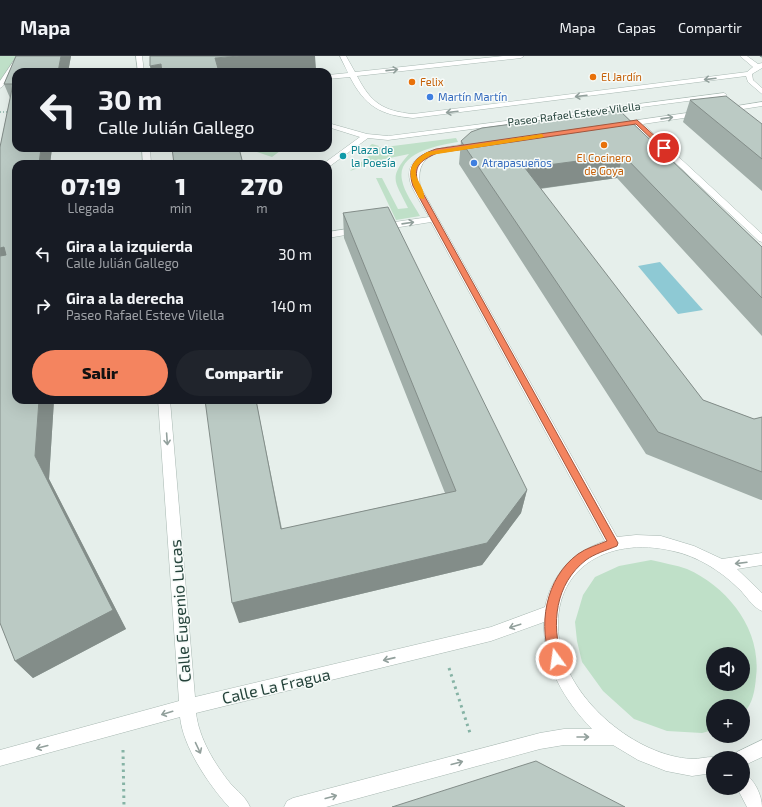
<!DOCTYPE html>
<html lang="es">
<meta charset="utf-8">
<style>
body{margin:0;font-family:"Exo 2",sans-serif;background:#20242c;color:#f1f3f6;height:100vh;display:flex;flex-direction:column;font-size:15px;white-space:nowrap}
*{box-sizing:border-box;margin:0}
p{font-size:13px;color:#9ea1a6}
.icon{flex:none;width:22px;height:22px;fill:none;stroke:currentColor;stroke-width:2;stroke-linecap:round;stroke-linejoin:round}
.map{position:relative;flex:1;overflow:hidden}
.sheet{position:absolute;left:12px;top:104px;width:320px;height:244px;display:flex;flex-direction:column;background:#171b24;border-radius:12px;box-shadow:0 4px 16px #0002}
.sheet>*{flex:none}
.banner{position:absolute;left:12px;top:12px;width:320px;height:84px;border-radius:12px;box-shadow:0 4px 16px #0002;background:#171b24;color:#f1f3f6;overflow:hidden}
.tools{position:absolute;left:706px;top:591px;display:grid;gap:8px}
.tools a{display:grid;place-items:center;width:44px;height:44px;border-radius:50%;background:#171b24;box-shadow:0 4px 16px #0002;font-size:20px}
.pin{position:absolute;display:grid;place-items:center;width:34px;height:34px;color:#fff;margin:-17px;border:2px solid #fff;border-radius:50%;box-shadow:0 1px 4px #0007}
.me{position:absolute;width:44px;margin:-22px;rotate:346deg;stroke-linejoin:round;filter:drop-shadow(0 0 3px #0008)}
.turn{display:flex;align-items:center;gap:14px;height:84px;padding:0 20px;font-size:18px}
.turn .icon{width:52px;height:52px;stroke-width:2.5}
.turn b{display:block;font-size:28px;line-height:34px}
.eta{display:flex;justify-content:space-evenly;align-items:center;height:68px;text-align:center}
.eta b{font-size:24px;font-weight:800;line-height:28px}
.action{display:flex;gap:8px;margin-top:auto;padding:8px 20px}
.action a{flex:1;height:46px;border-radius:24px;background:#f4845f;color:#111;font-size:16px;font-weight:800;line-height:46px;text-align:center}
.action a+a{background:#20242c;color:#f1f3f6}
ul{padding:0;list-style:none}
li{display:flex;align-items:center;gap:12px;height:52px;padding:0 20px}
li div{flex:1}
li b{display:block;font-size:15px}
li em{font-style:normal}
header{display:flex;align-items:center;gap:24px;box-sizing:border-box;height:56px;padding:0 20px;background:#171b24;border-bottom:1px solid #363941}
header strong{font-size:19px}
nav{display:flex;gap:22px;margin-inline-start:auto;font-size:14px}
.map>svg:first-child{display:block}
.green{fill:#bfe0c8;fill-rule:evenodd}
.water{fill:#8ec9d4}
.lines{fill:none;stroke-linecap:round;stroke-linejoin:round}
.minor-casing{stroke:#a8b8b2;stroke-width:1}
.path-far1{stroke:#86b3a5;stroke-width:1.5;stroke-dasharray:1 2;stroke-linecap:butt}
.path{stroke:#86b3a5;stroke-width:3;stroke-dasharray:2.5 4;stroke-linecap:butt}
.minor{fill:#fff;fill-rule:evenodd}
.tram{stroke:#5f7d75;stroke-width:1}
.wall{fill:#a1aea9}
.shaded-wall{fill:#838d89}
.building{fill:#bbcac4;stroke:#838d89}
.oneway{stroke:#92a09c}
.route{fill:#f4845f;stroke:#9f563e}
.slow{fill:#f59e0b}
.food-dot{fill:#e8710a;stroke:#f7fbf9;stroke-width:1.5}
.shop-dot{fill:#3f7fe0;stroke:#f7fbf9;stroke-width:1.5}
.culture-dot{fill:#0f9aa8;stroke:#f7fbf9;stroke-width:1.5}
.labels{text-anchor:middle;stroke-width:3;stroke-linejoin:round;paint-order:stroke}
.far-food-label{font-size:11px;fill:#c56008;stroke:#f7fbf9;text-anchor:start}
.far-shop-label{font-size:11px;fill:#366cbe;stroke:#f7fbf9;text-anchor:start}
.far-street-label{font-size:11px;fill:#24423a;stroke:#f7fbf9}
.far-culture-label{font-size:11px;fill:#0d838f;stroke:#f7fbf9;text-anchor:start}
.near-street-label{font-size:16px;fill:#24423a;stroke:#f7fbf9}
</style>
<header>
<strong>Mapa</strong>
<nav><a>Mapa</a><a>Capas</a><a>Compartir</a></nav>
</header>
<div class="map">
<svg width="762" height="751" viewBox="0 0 762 751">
<rect width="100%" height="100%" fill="#e6efeb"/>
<path class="green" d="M0,0H20L0,30Z
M456,82L458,86C440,89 396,96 402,124C404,136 414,149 420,160L396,164L376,122H382L398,153L408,152C396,126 387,123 409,98L380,104L350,115L370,99L362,96L372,88L379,90L377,92Z
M245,92H284L272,101Z
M651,504C663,507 676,509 687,513C728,531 762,574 756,621C755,633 753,649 743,657V650H713V674L702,677L667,675L634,663L603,635L582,606L577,585L575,566L583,539L595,521L619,510ZM713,598H743V628H713Z"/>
<path class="water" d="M660,206L703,254L678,258L638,210Z"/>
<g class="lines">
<g class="minor-casing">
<path id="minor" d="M17,0H23L2,31L0,32V25Z
M136,0H142L144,16H138Z
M340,0H346L355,16L503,0H524L521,2L357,20C371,47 383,55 413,58L747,16L753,11L740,0H747L758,8L762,7V12L752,18L753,24L762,32V38L748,26L746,20L413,62C380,59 365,50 350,21L328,23V19L348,17Z
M724,37L727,39L726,40L388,84L368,82L330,110L323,108L360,81L328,71V67L367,78L388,80Z
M762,46V50L724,56L720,54L724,52Z
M701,55L705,57L704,59L643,68L762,178V186L759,185L635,69L617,71L613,69L617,67Z
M476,87H479V91C451,97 414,89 420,130L617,481L636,479L661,480L694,490L722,503L762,497V509L737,513L762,537V555C752,551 746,539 738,532C721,515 697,500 673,495C607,479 546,514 560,589C570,645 636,700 692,703C699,703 706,701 713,701L717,702H713V717L692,720L666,715L638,704L613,689H564L540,693L326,751H284L287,745L293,742L540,677L564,673H592C563,643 543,608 544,566L491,585L196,657C199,682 214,707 230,727C237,735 246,741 250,751H229C209,729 183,691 180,661L0,710V694L179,645L158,344H170L195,641L491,571L545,551C552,518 573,496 605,485L431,166L381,174L377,171L381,168L429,161C423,151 417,141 412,131C396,93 453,90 476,87Z
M142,92H150L151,108H143Z
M360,171L363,172V176L328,182V176Z
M762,684V701L743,710V702H735L737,696Z
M743,717C754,722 762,739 762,751H747L737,732H743Z"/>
</g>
<path class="path-far1" d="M0,56H9"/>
<path class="path" d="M449,612L470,677
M123,694L124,751"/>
<use href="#minor" class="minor"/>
<path class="tram" d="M760,0L762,1"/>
</g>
<path class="wall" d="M16,0H71L68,16H16V92H52L50,108H16V344H54L49,423L126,573L33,622L15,605L0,567V91L10,42L4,28Z
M690,44L762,68V135L683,66Z
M619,54L762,191V280L617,122L540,133L703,344L754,363L762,361V444H761L646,398L459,108L461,85Z
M343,157L527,434L521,457L482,509L239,567L256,344L282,473L445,437L344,182Z"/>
<path class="shaded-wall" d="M61,0H71L68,16H58Z
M239,0H315L316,13L292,16H218L215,2Z
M161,8L162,16H151L150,10Z
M41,92H52L50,108H39Z
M623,99L617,122L521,135L525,112Z
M4,191L16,215L0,218V192Z
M39,344H54L49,423L126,573L33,622L15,605L35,400Z
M527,434L521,457L482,509L239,567L232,547Z"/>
<path class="building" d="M16,0H61L58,16H16V92H41L39,108H16V344H39L35,400L113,554L15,605L0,567V200L6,199L4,191L0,192V91L13,28H4Z
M150,0H239L215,2L219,16H162L161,8L150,10Z
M726,40L762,68V103L690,44Z
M619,54L762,191V242L623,99L525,112L703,344L754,363L762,361V416L658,376L461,85L471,76L482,72Z
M172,92H239L243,108H174Z
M388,151L527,434L487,487L232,547L205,344H256L281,473L456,435L343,157Z
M536,705L625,751H392Z"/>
<defs><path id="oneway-shaft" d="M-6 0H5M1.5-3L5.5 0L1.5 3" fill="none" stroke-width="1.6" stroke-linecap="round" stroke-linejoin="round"/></defs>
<g class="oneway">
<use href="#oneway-shaft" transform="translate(392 14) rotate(-6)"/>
<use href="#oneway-shaft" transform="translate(710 23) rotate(173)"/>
<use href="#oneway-shaft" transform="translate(581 40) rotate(173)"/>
<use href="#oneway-shaft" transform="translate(452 56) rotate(173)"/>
<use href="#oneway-shaft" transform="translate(667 62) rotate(-8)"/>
<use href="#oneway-shaft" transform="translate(408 167) rotate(-8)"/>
<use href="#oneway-shaft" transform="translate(167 383) rotate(86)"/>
<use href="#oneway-shaft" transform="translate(741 507) rotate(173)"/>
<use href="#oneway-shaft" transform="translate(515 570) rotate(162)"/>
<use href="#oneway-shaft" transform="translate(389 603) rotate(167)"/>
<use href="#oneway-shaft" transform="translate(167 657) rotate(163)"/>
<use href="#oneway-shaft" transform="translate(583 681)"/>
<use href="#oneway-shaft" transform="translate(42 691) rotate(165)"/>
<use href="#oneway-shaft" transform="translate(198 692) rotate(65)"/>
<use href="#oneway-shaft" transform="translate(457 707) rotate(-15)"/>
<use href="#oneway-shaft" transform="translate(331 741) rotate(-15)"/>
</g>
<path class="route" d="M637,64L667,91V93H662L636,68L437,97C420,105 412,110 419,130L618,487L617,490C607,494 594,498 586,504C555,528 551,568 562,603L561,607L556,609L552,607C537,571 545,522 578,498C586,492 598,489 607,485L413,130C406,109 416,100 436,93Z"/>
<path class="slow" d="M542,78L544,81L431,99C400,117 426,125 424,143L419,142C410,121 403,110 427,96Z"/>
<g class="food-dot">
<circle cx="593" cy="21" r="4"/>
<circle cx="412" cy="26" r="4"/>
<circle cx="604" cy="89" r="4"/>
</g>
<g class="shop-dot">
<circle cx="430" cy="41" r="4"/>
<circle cx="474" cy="107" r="4"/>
</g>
<circle class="culture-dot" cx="343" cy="100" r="4"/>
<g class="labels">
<g class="far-food-label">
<text x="601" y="25">El Jardín</text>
<text x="420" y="30">Felix</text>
<text x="604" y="106" text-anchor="middle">El Cocinero<tspan x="604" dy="13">de Goya</tspan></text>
</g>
<g class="far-shop-label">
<text x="438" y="45">Martín Martín</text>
<text x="482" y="111">Atrapasueños</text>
</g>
<g class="far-street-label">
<text transform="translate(574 58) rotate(-7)" y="4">Paseo Rafael Esteve Vilella</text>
</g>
<g class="far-culture-label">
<text x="351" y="98">Plaza de<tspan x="351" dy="13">la Poesía</tspan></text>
</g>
<g class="near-street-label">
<text transform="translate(180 555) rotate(-94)" y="6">Calle Eugenio Lucas</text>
<text transform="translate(276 630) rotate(-13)" y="6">Calle La Fragua</text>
</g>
</g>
</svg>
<div class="tools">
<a><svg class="icon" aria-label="sound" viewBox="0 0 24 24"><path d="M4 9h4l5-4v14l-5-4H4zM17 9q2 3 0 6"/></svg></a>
<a>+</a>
<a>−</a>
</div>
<div class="pin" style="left:664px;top:92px;background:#d93025"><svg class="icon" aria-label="arrive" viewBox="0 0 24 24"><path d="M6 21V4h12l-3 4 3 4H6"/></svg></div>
<svg class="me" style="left:556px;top:603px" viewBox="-20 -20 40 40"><circle r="17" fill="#f4845f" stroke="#fff" stroke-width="3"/><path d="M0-11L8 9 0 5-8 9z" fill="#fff"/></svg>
<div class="banner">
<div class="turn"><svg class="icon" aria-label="left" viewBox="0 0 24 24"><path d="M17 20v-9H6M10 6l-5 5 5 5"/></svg><div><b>30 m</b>Calle Julián Gallego</div></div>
</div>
<section class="sheet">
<div class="eta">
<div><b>07:19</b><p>Llegada</p></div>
<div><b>1</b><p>min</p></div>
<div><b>270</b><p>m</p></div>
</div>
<ul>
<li><svg class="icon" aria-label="left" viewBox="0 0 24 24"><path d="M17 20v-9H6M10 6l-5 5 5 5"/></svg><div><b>Gira a la izquierda</b><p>Calle Julián Gallego</p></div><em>30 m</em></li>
<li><svg class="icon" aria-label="right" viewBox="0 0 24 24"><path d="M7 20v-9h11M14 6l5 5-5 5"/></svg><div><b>Gira a la derecha</b><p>Paseo Rafael Esteve Vilella</p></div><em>140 m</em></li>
</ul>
<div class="action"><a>Salir</a><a>Compartir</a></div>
</section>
</div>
